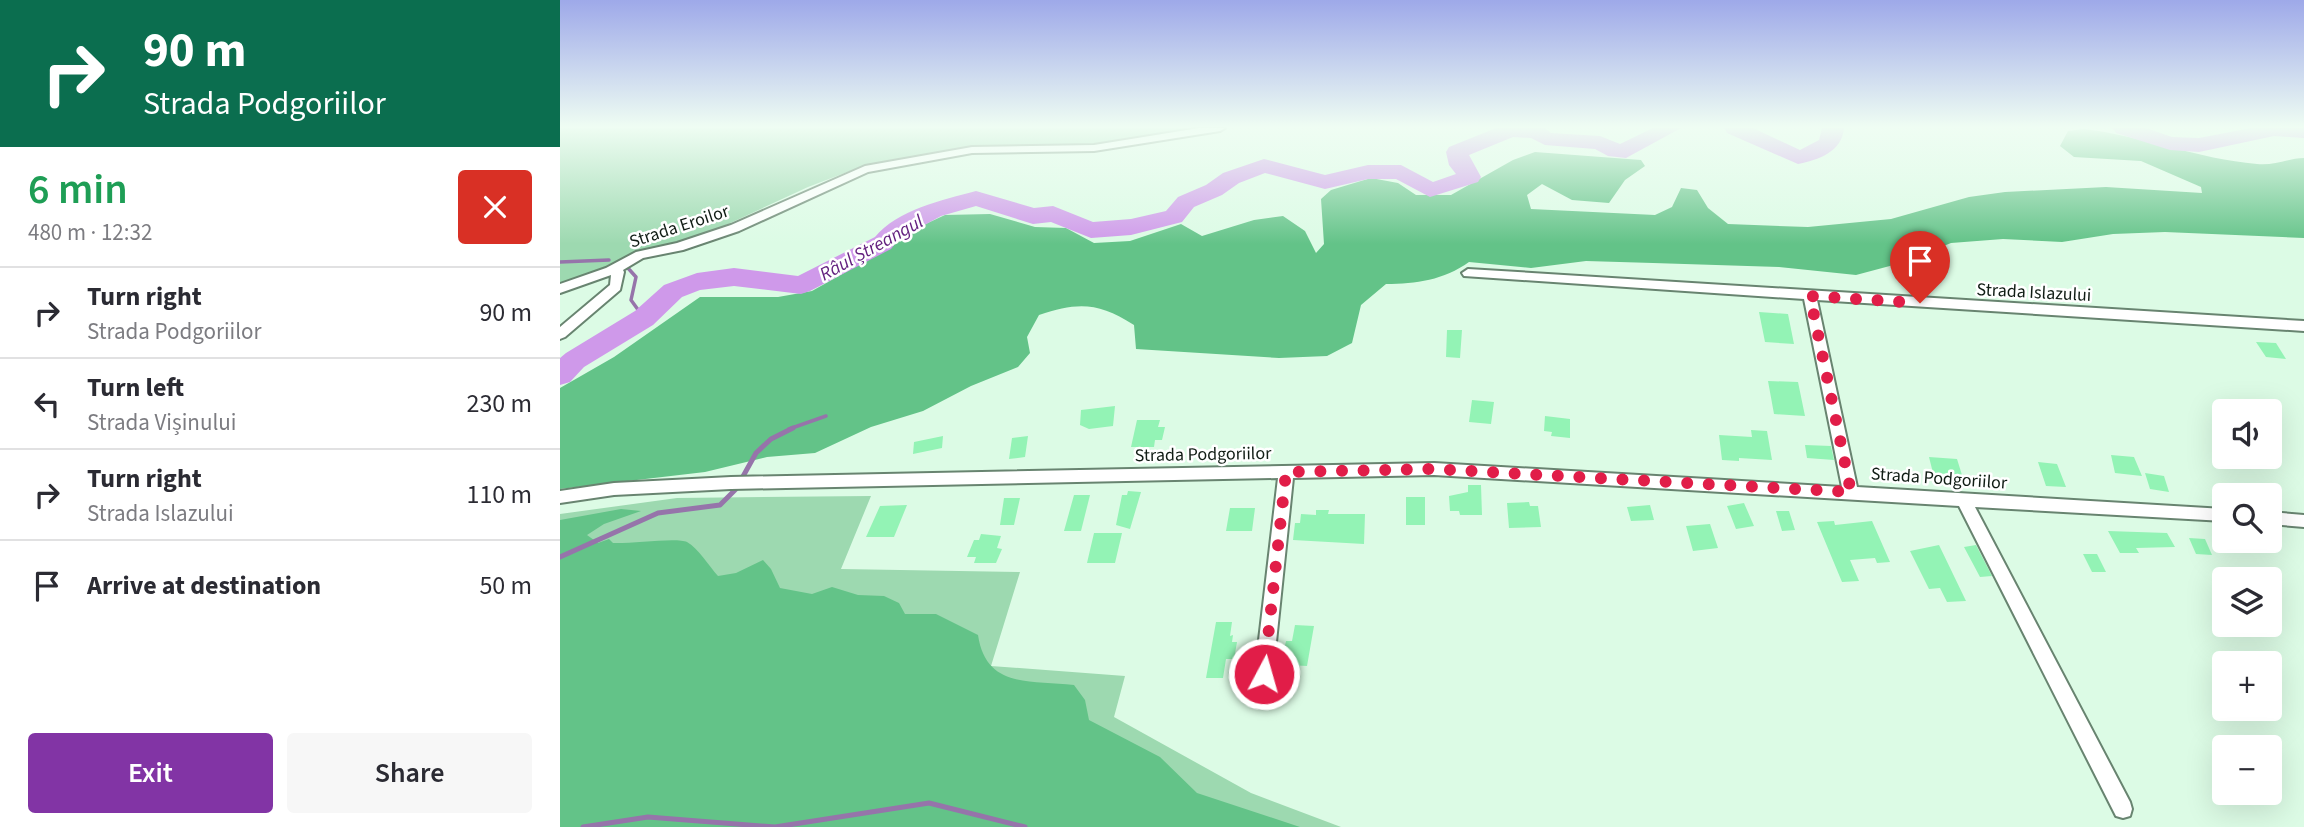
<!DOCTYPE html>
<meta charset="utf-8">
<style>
body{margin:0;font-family:"Source Sans 3",sans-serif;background:#f7f7f7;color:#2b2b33;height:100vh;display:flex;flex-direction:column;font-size:26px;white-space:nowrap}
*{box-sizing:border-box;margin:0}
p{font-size:23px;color:#7c7c81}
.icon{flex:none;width:38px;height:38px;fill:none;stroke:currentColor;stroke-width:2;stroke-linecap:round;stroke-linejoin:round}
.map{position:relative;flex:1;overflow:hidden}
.details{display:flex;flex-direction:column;background:#fff;width:560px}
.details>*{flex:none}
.guide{background:#0b6e4f;color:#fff;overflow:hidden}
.fabs{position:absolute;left:1652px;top:399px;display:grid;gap:14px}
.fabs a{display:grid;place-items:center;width:70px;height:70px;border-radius:7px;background:#fff;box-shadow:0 7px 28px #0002;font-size:35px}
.pin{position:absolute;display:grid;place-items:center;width:60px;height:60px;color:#fff;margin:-72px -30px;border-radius:50% 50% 50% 0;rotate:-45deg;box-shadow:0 0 7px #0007}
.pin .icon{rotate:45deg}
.me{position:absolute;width:77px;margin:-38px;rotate:6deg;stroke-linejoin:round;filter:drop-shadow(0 0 5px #0008)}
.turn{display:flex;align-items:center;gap:24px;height:147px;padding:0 28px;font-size:32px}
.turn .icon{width:91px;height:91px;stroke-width:2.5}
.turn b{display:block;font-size:49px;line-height:60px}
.round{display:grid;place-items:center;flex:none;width:74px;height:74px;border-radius:7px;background:#f7f7f7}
.headline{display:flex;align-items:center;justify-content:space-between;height:119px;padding:0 28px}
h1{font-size:42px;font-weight:600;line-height:52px;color:#1e9e55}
.action{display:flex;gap:14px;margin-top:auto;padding:14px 28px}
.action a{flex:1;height:80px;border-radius:7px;background:#8234a5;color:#fff;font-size:28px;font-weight:600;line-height:80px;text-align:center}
.action a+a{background:#f7f7f7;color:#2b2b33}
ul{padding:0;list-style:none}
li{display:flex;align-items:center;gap:21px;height:91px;padding:0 28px;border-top:2px solid #e1e1e2}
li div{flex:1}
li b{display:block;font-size:26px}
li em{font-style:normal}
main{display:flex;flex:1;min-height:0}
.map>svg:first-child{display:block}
.green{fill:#9dd9b0}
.forest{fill:#63c388}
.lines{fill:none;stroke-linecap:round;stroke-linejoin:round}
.stream-far1{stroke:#9674aa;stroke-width:3.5}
.stream{stroke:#9674aa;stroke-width:5}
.river{fill:#cf99ea;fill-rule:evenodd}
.building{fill:#93f3b5}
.minor-casing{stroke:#688470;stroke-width:4}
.minor{fill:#fff;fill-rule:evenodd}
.route{stroke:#e11d48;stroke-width:12;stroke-dasharray:0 21.6}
.labels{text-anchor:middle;stroke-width:5;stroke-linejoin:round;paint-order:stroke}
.street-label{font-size:18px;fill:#101c14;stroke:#fff}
.water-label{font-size:19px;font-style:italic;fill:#63207f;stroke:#fff}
</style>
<main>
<section class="details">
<div class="guide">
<div class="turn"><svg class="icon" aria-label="right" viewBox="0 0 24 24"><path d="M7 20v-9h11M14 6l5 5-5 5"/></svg><div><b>90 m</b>Strada Podgoriilor</div></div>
</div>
<div class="headline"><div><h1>6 min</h1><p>480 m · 12:32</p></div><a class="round" style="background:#d93025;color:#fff"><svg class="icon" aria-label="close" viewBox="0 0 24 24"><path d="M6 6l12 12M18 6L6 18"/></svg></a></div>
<ul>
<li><svg class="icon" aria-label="right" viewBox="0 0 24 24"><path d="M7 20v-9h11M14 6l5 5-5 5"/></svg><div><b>Turn right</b><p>Strada Podgoriilor</p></div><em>90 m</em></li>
<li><svg class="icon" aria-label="left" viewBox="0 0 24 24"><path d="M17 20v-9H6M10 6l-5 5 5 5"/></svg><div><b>Turn left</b><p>Strada Vișinului</p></div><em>230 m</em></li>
<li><svg class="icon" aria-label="right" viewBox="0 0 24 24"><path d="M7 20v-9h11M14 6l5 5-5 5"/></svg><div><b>Turn right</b><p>Strada Islazului</p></div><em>110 m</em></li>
<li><svg class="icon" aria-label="arrive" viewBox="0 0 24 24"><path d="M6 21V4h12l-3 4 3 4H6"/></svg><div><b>Arrive at destination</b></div><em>50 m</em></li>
</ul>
<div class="action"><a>Exit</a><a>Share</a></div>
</section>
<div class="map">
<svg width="1744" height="827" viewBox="0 0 1744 827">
<rect width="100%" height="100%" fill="#dcfbe5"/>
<path class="green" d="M0,128H636L508,148L417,146L303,166L248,187L153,231L95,248L0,287Z
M311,496L281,569L460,572L431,666L565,676L554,717L691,793L781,827H0V514L117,498Z"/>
<path class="forest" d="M1524,129C1583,136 1638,159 1697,164C1714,166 1729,158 1744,158V238L1605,232L1553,234L1502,242L1443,239L1391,243L1341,263L1296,275L1219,267L1093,263L1026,261L971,268L909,262C884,280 856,284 826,284L801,305L792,343L767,356L719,358L576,349L574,325C538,302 518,302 479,315L467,337L470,353L458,367L411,386L363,411L311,427L255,453L207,457L145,472L0,489V388L54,357L140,297H218L252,291L320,253L344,234L385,215L430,214L475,227L506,228L534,243L570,241L621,224L642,236L694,220L723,216L745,231L756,253L764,244L761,199L771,190L811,178L838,183L856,195H891L953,160L975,152L1081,160L1085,166L1065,180L1049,203L1012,200L982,184L967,195L971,209L1095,215L1112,207L1121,188L1137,190L1148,208L1168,224L1248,227L1331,219L1409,197L1445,192L1546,187L1642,193L1641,187L1581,161L1514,157L1500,146L1508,131Z
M61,509L81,511L44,524L27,535L38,543L49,539L53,543C70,544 117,537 127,542C138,548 149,566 158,576L176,573L203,560L211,569L220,588L252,594L272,587L298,595L324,596L339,603L345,614H376L418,635C426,689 471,680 514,685L525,700L529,720L600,757L637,793L740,827H0V520Z"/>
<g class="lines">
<path class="stream-far1" d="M0,262L49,260
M67,267L76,277L71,300L84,318
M229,429L266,416"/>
<path class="stream" d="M0,557L98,513L160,505L176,489L196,453L211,439L233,428
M23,827L88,817L215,827L369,803L465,827"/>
<path class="river" d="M936,128H985L991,133L1040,136L1060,144L1093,128H1121L1066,158L1048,156L1035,149L985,145L971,138L953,137L909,155L921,177L918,182L870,197L836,179H808L765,189L705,173L679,183L662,195L634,207L622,222L571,235L531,238L491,222L473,224L416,206L381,216L339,239L331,249L250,291L241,294L174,286L140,290L122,297L93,325L24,367L10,382L0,385V358L6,353L75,311L104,285L137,273L174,268L238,276L315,237C337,210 382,200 416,191L474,208L493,206L533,222L571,219L606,211L618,197L646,185L663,173L704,159L765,175L808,165H841L873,182L896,174L889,165L886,152L889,147Z
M1164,128H1193L1240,150L1259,140L1262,128H1284C1282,152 1258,160 1238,164L1167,133Z
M1553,128H1586L1612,137L1639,138L1691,128H1744V138L1714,136L1639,152L1610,150L1556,133Z"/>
</g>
<path class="building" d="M1199,312L1228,314L1234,344L1205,342Z
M887,330H902L900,358L886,357Z
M1696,342L1716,343L1726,359L1706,357Z
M1208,381L1238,382L1245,416L1214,414Z
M912,400L934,402L931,424L909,422Z
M555,406L553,426L529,429L520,425L521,410Z
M985,416L1010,419V438L991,436L992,432L984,431Z
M577,420H600L598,427H605L602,440H595L594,447H571Z
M1191,430L1207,431L1212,460L1179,458V461L1162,460L1159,435L1192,437Z
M383,436L382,448L353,454L354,442Z
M468,436L465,457L449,459L452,438Z
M1245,445L1271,446L1274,460L1247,458Z
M1551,455L1574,457L1582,476L1555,473Z
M1369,457L1397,459L1402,475L1373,473Z
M1478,462L1497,464L1506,487L1486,486Z
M1585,473L1604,476L1609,492L1590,489Z
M908,485H921L922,515H900L899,511H890L889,496L908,492Z
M568,491L581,492L570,529L556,525L562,495H567Z
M514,495H530L521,531H504Z
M846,497H865V525H846Z
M444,498H460L454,525H440Z
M969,502L970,506H978L981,527L949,528L947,503Z
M1184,503L1194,526L1176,529L1167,506Z
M347,505L334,537H306L320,506Z
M1090,505L1094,520L1071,521L1067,507Z
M670,508H695L692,531H666Z
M756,510H769L768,514H805L804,544L733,540L735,523H740L741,514L756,515Z
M1216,511H1229L1235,530L1222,531Z
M1274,521L1275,525L1312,521L1330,562L1317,563L1315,558L1290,560L1299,581L1282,582L1257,522Z
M1150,524L1158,548L1133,551L1126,526Z
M1548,531L1607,533L1615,547L1576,548L1579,553H1560Z
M534,533H562L555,563H527Z
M421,534L441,536L437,548L442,549L436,563H414L416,557H407L414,540H419Z
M1629,538L1645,539L1652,555L1636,554Z
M1379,545L1406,601L1387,602L1380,588L1369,589L1350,551Z
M1416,545L1432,576L1420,577L1404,547Z
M1523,554H1537L1546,572H1532Z
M656,622H672L670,636L673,635L672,642H677L674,659H666L663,678H646Z
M735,625L754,626L747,666L729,665L731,656L723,655L726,641H732Z"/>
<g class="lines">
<g class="minor-casing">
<path id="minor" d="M639,128H665L660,131L534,151L412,153L308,172L179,231L123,250L83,258L63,270L64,272L60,290L5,337L0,339V327L50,285L51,275L0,293V284L46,268L76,252L117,243L171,225L305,166L412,147L534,145Z
M908,269L1744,321V331L1257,300L1297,487L1664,509V521L1415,507L1570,802L1572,809L1570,816L1563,818L1556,816L1399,506L874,475L733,478L710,700L707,706L701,708L695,706L692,700L718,478L171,489L54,495L0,503V491L54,483L171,477L874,463L1282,487L1244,299L904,276L902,273Z
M1710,512L1744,515V527L1710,524Z"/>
</g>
<use href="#minor" class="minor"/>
</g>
<linearGradient id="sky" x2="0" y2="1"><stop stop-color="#9ea9e9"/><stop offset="0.52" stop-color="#effdf3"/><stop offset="1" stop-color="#effdf3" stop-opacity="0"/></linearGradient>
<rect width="1744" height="244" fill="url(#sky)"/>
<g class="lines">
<path class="route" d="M704,674L726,472L874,469L1291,492L1250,296L1360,303"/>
</g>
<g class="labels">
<g class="street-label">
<text transform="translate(119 226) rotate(-18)" y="6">Strada Eroilor</text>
<text transform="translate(1474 292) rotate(3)" y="6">Strada Islazului</text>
<text transform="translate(643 454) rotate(-1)" y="6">Strada Podgoriilor</text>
<text transform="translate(1379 478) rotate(4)" y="6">Strada Podgoriilor</text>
</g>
<g class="water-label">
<text transform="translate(311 247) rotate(-29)" y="7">Râul Ștreangul</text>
</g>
</g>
</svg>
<div class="fabs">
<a><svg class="icon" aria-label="sound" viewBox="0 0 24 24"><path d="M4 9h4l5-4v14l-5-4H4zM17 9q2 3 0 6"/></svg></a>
<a><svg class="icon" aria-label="search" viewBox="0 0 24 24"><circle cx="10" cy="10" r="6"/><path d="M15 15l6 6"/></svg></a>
<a><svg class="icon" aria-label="layers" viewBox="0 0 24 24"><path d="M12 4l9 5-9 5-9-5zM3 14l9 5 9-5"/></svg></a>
<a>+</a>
<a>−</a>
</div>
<div class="pin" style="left:1360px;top:303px;background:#d93025"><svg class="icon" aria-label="arrive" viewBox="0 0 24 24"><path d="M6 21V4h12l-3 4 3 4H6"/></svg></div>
<svg class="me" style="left:704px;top:674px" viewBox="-20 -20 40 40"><circle r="17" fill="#e11d48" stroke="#fff" stroke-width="3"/><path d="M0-11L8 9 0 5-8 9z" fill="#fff"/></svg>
</div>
</main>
